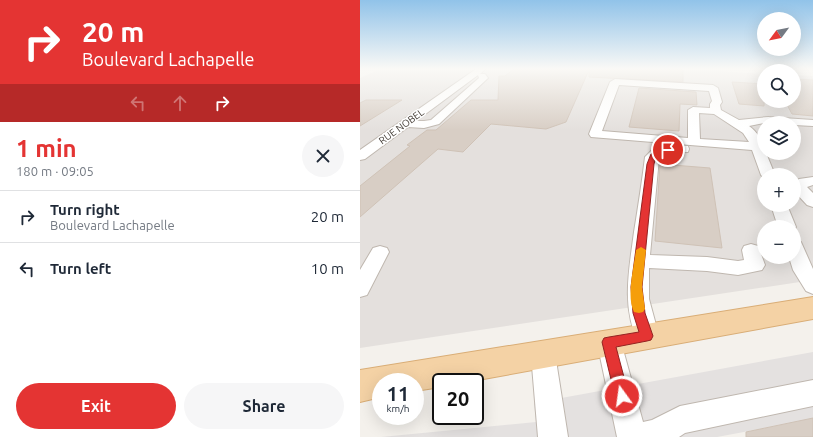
<!DOCTYPE html>
<meta charset="utf-8">
<style>
body{margin:0;font-family:Ubuntu,sans-serif;background:#f6f6f7;color:#1f2937;height:100vh;display:flex;flex-direction:column;font-size:15px;white-space:nowrap}
*{box-sizing:border-box;margin:0}
p{font-size:13px;color:#747a83}
.icon{flex:none;width:22px;height:22px;fill:none;stroke:currentColor;stroke-width:2;stroke-linecap:round;stroke-linejoin:round}
.map{position:relative;flex:1;overflow:hidden}
.side{display:flex;flex-direction:column;background:#fff;width:360px}
.side>*{flex:none}
.guide{background:#e43433;color:#fff;overflow:hidden}
.needle{width:26px;rotate:238deg}
.buttons{position:absolute;left:397px;top:12px;display:grid;gap:8px}
.buttons a{display:grid;place-items:center;width:44px;height:44px;border-radius:50%;background:#fff;box-shadow:0 4px 16px #0002;font-size:20px}
.speed{position:absolute;left:12px;top:373px;display:flex;gap:8px;font-size:20px;font-weight:700;text-align:center}
.speed>*{display:grid;place-content:center;width:52px;height:52px;border-radius:50%;background:#fff;box-shadow:0 4px 16px #0002;line-height:1}
.speed small{font-size:10px;font-weight:400}
.speed .limit{border:2px solid #111;border-radius:6px;background:#fff;color:#111}
.pin{position:absolute;display:grid;place-items:center;width:34px;height:34px;color:#fff;margin:-17px;border:2px solid #fff;border-radius:50%;box-shadow:0 1px 4px #0007}
.me{position:absolute;width:44px;margin:-22px;rotate:346deg;stroke-linejoin:round;filter:drop-shadow(0 0 3px #0008)}
.turn{display:flex;align-items:center;gap:14px;height:84px;padding:0 16px;font-size:18px}
.turn .icon{width:52px;height:52px;stroke-width:2.5}
.turn b{display:block;font-size:28px;line-height:34px}
.lanes{display:flex;align-items:center;height:38px;padding:0 16px;background:#0003;justify-content:center;gap:20px;direction:ltr}
.lanes .off{opacity:.35}
.round{display:grid;place-items:center;flex:none;width:42px;height:42px;border-radius:21px;background:#f6f6f7}
.overview{display:flex;align-items:center;justify-content:space-between;height:68px;padding:0 16px}
h1{font-size:24px;font-weight:600;line-height:30px;color:#e43433}
.primary-button{display:flex;gap:8px;margin-top:auto;padding:8px 16px}
.primary-button a{flex:1;height:46px;border-radius:24px;background:#e43433;color:#fff;font-size:16px;font-weight:600;line-height:46px;text-align:center}
.primary-button a+a{background:#f6f6f7;color:#1f2937}
ul{padding:0;list-style:none}
li{display:flex;align-items:center;gap:12px;height:52px;padding:0 16px;border-top:1px solid #e0e1e3}
li div{flex:1}
li b{display:block;font-size:15px}
li em{font-style:normal}
main{display:flex;flex:1;min-height:0}
.map>svg:first-child{display:block}
.industrial{fill:#e4e0dd;fill-rule:evenodd}
.parking{fill:#e4e1e0}
.building{fill:#d8cec5;stroke:#cfc2b6}
.lines{fill:none;stroke-linecap:round;stroke-linejoin:round}
.minor-casing{stroke:#bfb7af;stroke-width:2}
.major-casing{stroke:#d9ad76;stroke-width:2}
.minor{fill:#fff;fill-rule:evenodd}
.major{fill:#f4d2a5;fill-rule:evenodd}
.route{fill:#e43433;stroke:#942221}
.slow{fill:#f59e0b}
.labels{text-anchor:middle;stroke-width:3;stroke-linejoin:round;paint-order:stroke}
.far-street-label{font-size:10px;fill:#48413a;stroke:#fff}
</style>
<main>
<section class="side">
<div class="guide">
<div class="turn"><svg class="icon" aria-label="right" viewBox="0 0 24 24"><path d="M7 20v-9h11M14 6l5 5-5 5"/></svg><div><b>20 m</b>Boulevard Lachapelle</div></div>
<div class="lanes"><svg class="icon off" aria-label="left" viewBox="0 0 24 24"><path d="M17 20v-9H6M10 6l-5 5 5 5"/></svg><svg class="icon off" aria-label="ahead" viewBox="0 0 24 24"><path d="M12 20V5M6 11l6-6 6 6"/></svg><svg class="icon" aria-label="right" viewBox="0 0 24 24"><path d="M7 20v-9h11M14 6l5 5-5 5"/></svg></div>
</div>
<div class="overview"><div><h1>1 min</h1><p>180 m · 09:05</p></div><a class="round"><svg class="icon" aria-label="close" viewBox="0 0 24 24"><path d="M6 6l12 12M18 6L6 18"/></svg></a></div>
<ul>
<li><svg class="icon" aria-label="right" viewBox="0 0 24 24"><path d="M7 20v-9h11M14 6l5 5-5 5"/></svg><div><b>Turn right</b><p>Boulevard Lachapelle</p></div><em>20 m</em></li>
<li><svg class="icon" aria-label="left" viewBox="0 0 24 24"><path d="M17 20v-9H6M10 6l-5 5 5 5"/></svg><div><b>Turn left</b></div><em>10 m</em></li>
</ul>
<div class="primary-button"><a>Exit</a><a>Share</a></div>
</section>
<div class="map">
<svg width="453" height="437" viewBox="0 0 453 437">
<rect width="100%" height="100%" fill="#f4f1ec"/>
<path class="industrial" d="M20,69H355L357,71L404,74V101H434V75L453,76V280L0,348V78ZM404,123H434V153H404ZM404,175H434V205H404ZM404,227H434V257H404Z"/>
<path class="parking" d="M453,352V419L357,437H21L176,422L174,403Z"/>
<path class="building" d="M154,69H323V82L229,77V70L206,122L186,129L131,124L103,152L78,149L0,217V186L50,146L47,145L67,130H76L111,100H138L139,76H145Z
M434,79L453,80V116L432,114L425,101H434Z
M372,82L404,84V106L379,104Z
M279,88L336,92L337,105L320,104L319,131L269,127Z
M6,100H42L0,126V103Z
M300,164L350,168L362,248L295,241Z
M453,418V437H386V432Z"/>
<g class="lines">
<g class="minor-casing">
<path id="minor" d="M116,69H125L120,74H125L128,78L79,124L64,128L48,127L5,159L0,160V150ZM118,75L119,78L71,120L64,121H56Z
M255,79L353,85L358,88L362,102L360,105L361,110L379,120L408,117L453,120V126L434,125V123H404L389,126C397,131 404,143 404,153H406L415,175H404V178L401,175L392,150L231,137L229,134L250,82ZM259,85L349,91L352,101L350,104V108L333,107L328,110V138L242,131ZM339,113L354,114L383,133L389,142L340,139Z
M310,145L328,146L329,149L328,152L306,153L299,158L290,255L347,257L378,261L384,260L382,250L384,246L391,244L398,246L405,265L402,270L378,275L347,271L289,268V299L299,336L295,343L287,346L279,343C261,308 269,270 274,232C278,207 282,182 285,157L293,149Z
M453,177V185L447,187L453,193V207L447,205L434,191V183L439,179Z
M411,205H427L436,227L434,230V227H418Z
M434,240L441,242L453,269V294L446,291L433,270L429,257H434Z
M20,246L27,248L29,252L7,295L0,297V270L13,248Z
M249,332L258,335L261,342L283,422L292,420L320,406L453,380V406L325,433L319,437H257L237,342L240,335Z
M183,343L192,346L195,354L208,437H178L171,354L174,346Z"/>
</g>
<g class="major-casing">
<path id="major" d="M453,297V319L107,382H81V387L55,391V382H21V397L0,402V370Z"/>
</g>
<use href="#minor" class="minor"/>
<use href="#major" class="major"/>
</g>
<linearGradient id="sky" x2="0" y2="1"><stop stop-color="#91c3e9"/><stop offset="0.53" stop-color="#faf9f6"/><stop offset="1" stop-color="#faf9f6" stop-opacity="0"/></linearGradient>
<rect width="453" height="130" fill="url(#sky)"/>
<path class="route" d="M308,147L312,150L311,151L296,157L294,164L282,287L285,313L293,336L291,340L287,341L256,347L269,396L267,401L262,404L257,401L255,396L242,342L244,338L249,337L279,332L273,313L271,287L287,164L291,154Z"/>
<path class="slow" d="M281,247L286,250L282,287L285,309L283,312L279,313L274,312C266,297 274,267 276,250Z"/>
<g class="labels">
<g class="far-street-label">
<text transform="translate(41 126) rotate(-36)" y="4">RUE NOBEL</text>
</g>
</g>
</svg>
<div class="buttons">
<a><svg class="needle" viewBox="-14 -14 28 28"><path d="M0-13l5 13h-10z" fill="#e53935"/><path d="M0 13l5-13h-10z" fill="#747a83"/></svg></a>
<a><svg class="icon" aria-label="search" viewBox="0 0 24 24"><circle cx="10" cy="10" r="6"/><path d="M15 15l6 6"/></svg></a>
<a><svg class="icon" aria-label="layers" viewBox="0 0 24 24"><path d="M12 4l9 5-9 5-9-5zM3 14l9 5 9-5"/></svg></a>
<a>+</a>
<a>−</a>
</div>
<div class="speed"><div>11<small>km/h</small></div><div class="limit">20</div></div>
<div class="pin" style="left:308px;top:150px;background:#d93025"><svg class="icon" aria-label="arrive" viewBox="0 0 24 24"><path d="M6 21V4h12l-3 4 3 4H6"/></svg></div>
<svg class="me" style="left:262px;top:396px" viewBox="-20 -20 40 40"><circle r="17" fill="#e43433" stroke="#fff" stroke-width="3"/><path d="M0-11L8 9 0 5-8 9z" fill="#fff"/></svg>
</div>
</main>
